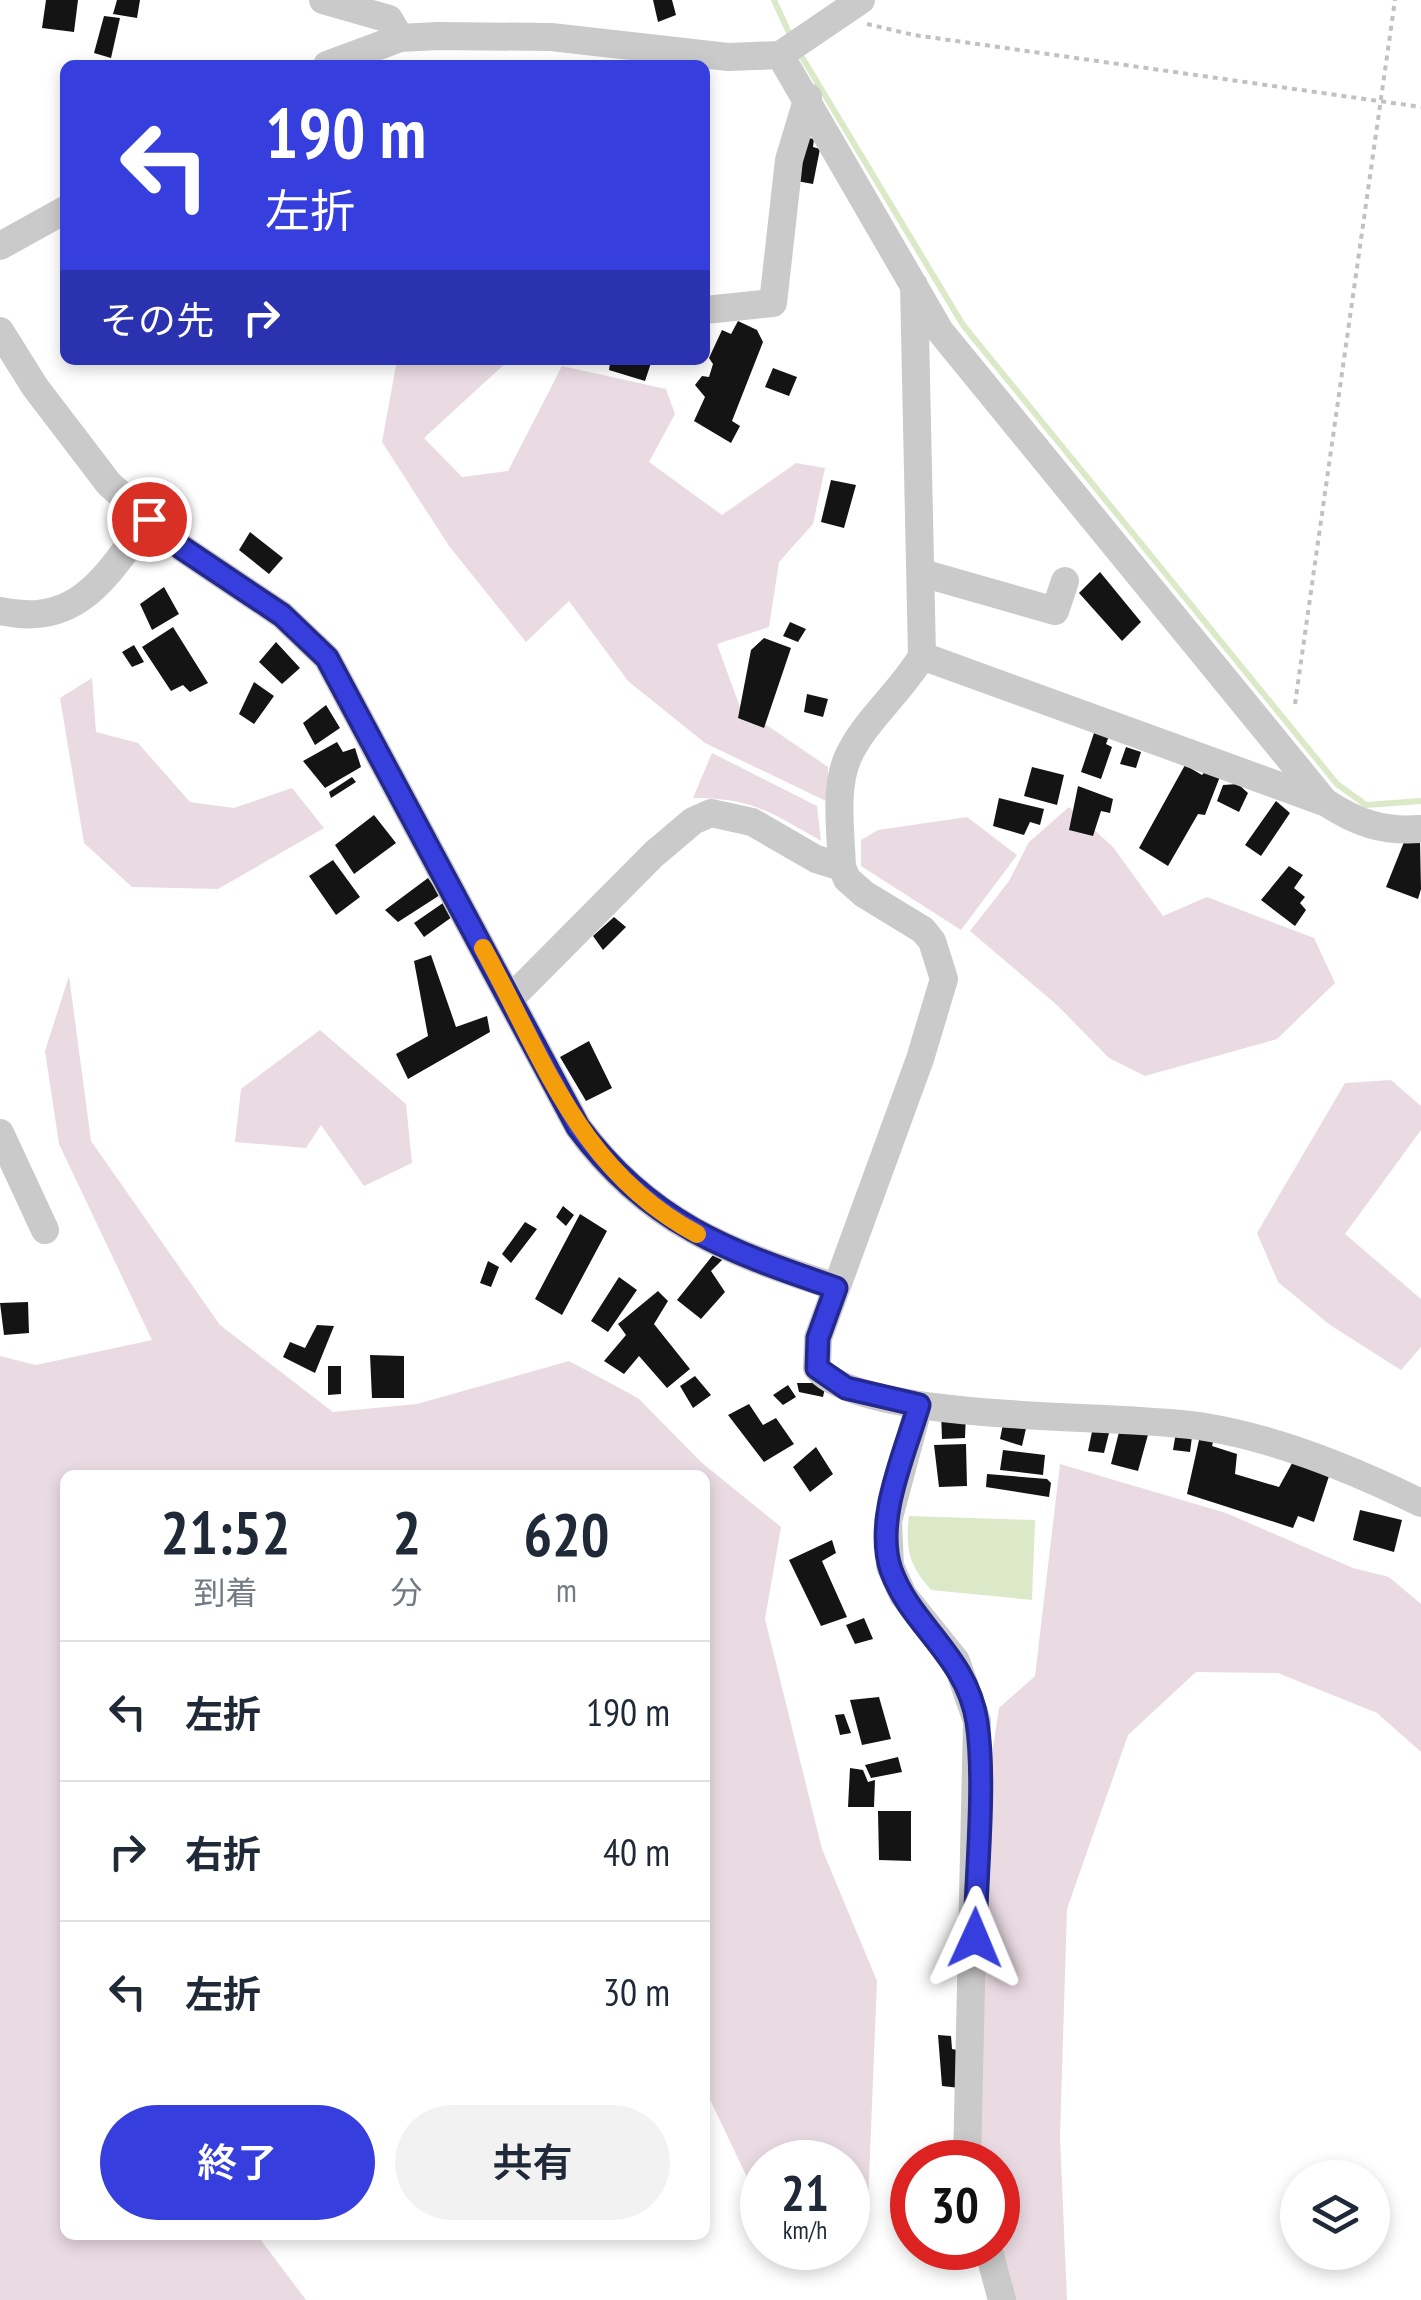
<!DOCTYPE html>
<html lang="ja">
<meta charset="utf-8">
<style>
body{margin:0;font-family:"PT Sans Narrow","Noto Sans JP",sans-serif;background:#f2f2f3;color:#1f2937;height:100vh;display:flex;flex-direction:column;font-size:38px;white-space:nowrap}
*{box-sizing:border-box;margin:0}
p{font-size:32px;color:#747a83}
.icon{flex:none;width:55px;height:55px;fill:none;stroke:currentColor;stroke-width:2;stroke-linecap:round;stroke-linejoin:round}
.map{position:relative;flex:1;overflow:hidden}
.sheet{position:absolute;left:60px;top:1470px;width:650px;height:770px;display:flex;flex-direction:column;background:#fff;border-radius:15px;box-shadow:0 5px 15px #0003}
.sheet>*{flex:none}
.banner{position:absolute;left:60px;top:60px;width:650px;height:305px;border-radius:15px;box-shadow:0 5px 15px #0003;background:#363fdd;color:#fff;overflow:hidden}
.tools{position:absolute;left:1280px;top:2160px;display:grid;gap:20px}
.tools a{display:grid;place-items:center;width:110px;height:110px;border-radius:50%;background:#fff;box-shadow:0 5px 15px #0003;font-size:50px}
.speed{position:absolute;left:740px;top:2140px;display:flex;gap:20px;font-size:50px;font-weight:700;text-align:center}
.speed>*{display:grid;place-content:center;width:130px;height:130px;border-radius:50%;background:#fff;box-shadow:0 5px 15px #0003;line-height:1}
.speed small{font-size:25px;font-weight:400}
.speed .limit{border:15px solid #d22;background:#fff;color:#111}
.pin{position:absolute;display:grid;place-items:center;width:85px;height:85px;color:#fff;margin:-42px;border:5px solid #fff;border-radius:50%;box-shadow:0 2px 10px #0007}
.me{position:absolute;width:110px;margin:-55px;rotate:1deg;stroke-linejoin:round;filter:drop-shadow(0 0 8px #0008)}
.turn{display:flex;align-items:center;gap:35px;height:210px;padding:0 40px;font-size:45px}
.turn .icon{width:130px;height:130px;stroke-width:2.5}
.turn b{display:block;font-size:70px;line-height:85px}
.then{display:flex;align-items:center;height:95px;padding:0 40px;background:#0003;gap:20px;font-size:38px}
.eta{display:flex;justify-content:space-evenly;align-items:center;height:170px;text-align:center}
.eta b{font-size:60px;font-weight:600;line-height:70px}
.cta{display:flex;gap:20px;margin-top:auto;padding:20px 40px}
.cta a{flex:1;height:115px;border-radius:60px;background:#363fdd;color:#fff;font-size:40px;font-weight:600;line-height:115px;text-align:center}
.cta a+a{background:#f2f2f3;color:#1f2937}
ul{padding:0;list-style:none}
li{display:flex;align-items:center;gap:30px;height:140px;padding:0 40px;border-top:2px solid #e0e1e3}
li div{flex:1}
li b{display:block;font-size:38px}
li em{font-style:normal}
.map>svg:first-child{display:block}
.green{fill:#eadbe3}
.water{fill:#dce9c8}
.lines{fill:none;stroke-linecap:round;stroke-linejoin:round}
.stream{stroke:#dce9c8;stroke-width:6}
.building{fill:#141414}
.path{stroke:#c1c1c1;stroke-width:4;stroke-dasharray:5 5;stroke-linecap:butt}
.minor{stroke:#cacaca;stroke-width:28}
.route-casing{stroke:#232990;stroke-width:25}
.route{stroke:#363fdd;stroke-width:18}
.slow{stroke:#f59e0b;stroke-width:18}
</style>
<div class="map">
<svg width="1421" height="2300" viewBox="0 0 1421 2300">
<rect width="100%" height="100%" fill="#fff"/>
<path class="green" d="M397,360H509L424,438L462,477L508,471L562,366L666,389L675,414L649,462L722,515L796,463L825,468L813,524L779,562L769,627L717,644L740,707L828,767V802L705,743L628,681L569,601L526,642L449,546L382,442Z
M92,678L96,732L138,743L190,802L234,808L292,788L324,828L218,889L132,887L84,843L60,698Z
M712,753L817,806L821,841C770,812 753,798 693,798Z
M1069,807L1113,847L1163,916L1207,897L1314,938L1335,983L1277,1039L1145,1076L1109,1058L1057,1005L970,931L1009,881L1029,842Z
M967,817L1017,855L961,930L861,866V840L878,830Z
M69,976L91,1141L220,1325L333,1412L417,1404L569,1361L638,1398L701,1462L781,1527L765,1619L822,1849L877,1981L868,2203L848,2211V2162H762V2209L705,2089V1475H65V2235H257L306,2300H0V1356L36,1365L152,1340L59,1144L45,1051Z
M320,1030L406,1104L412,1163L364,1186L321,1125L306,1148L235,1142L241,1089Z
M1391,1080L1421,1106V1130L1345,1234L1421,1299V1347L1401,1370L1330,1325L1278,1282L1257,1233L1345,1083Z
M1060,1464L1226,1513L1353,1568L1389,1577L1421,1604V1752L1377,1713L1278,1673L1196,1672L1128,1735L1067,1909L1060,2137L1067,2300H1009L998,2248V2162H972L989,1773L999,1708L1035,1676Z"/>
<path class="water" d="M909,1516L1035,1520L1032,1600L931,1590C909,1565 905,1549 909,1516Z"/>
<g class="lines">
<path class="stream" d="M774,0L790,35
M802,57L963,325L1337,784L1366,805L1421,801"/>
</g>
<path class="building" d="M46,0H78L74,32L42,28Z
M117,0H140L137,18L113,14Z
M653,0H672L676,15L658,22Z
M104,16L120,18L111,58L94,53Z
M798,136L814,139L813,147L820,149L813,184L791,180Z
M738,321L757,330L763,342L732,421L740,426L731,443L694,421L705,397L695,385L702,376L709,377L713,364L709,358L722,330L731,334Z
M652,360L645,381L609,370L610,363L602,361Z
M773,368L797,377L789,396L765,387Z
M831,480L856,485L844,528L821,522Z
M250,532L283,558L269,574L239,550Z
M1100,572L1141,622L1122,641L1079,593Z
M164,587L179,614L152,630L140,604Z
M790,622L806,629L798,642L783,636Z
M173,627L208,683L190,692L183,685L171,691L142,647Z
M764,638L791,648L764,728L738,718L751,650Z
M276,642L300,668L282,684L259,662Z
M134,645L144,662L132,667L122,652Z
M254,682L274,696L254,724L239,714Z
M807,694L828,699L823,717L804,712Z
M326,705L340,728L315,745L303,723Z
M1095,730L1110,733L1106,744L1112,747L1101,779L1081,772Z
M337,742L343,752L355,748L361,767L325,788L303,761Z
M1126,747L1141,752L1136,768L1120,764Z
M1185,765L1202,775L1209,767L1221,774L1205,815L1198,814L1168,866L1139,848Z
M1032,767L1064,775L1057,805L1024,796Z
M352,777L356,782L331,798L329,792Z
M1238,784L1248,793L1239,812L1217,801L1223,785Z
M1078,786L1113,799L1110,813L1101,811L1093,836L1069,830Z
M999,798L1044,809L1040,825L1030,822L1024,835L993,826Z
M1276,801L1290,813L1261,856L1245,845Z
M374,815L396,843L354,874L335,845Z
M1420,841L1421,889L1418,899L1386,887L1404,842Z
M333,860L360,897L336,915L309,876Z
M1289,866L1303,875L1294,888L1305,897L1300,903L1306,910L1295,926L1261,900Z
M428,878L440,895L398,922L385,910Z
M443,903L452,917L424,937L414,923Z
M614,917L626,927L603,950L593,936Z
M431,955L456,1027L487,1016L490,1032L408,1079L396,1054L428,1036L414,961Z
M589,1041L612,1088L586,1101L560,1057Z
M563,1206L574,1215L566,1226L556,1217Z
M580,1214L607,1231L562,1315L535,1299Z
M525,1222L537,1229L511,1263L502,1254Z
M717,1250L724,1258L711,1271L725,1292L701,1319L677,1300Z
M488,1261L499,1267L491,1287L480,1283Z
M619,1277L637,1290L608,1332L591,1321Z
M658,1291L668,1301L654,1324L690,1369L667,1388L639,1356L624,1374L604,1361L626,1335L618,1324Z
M28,1302L29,1333L4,1335L0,1303Z
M317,1325L334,1326L315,1373L283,1357L290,1342L305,1348Z
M370,1355L404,1356V1398H372Z
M328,1366H341V1394L328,1395Z
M695,1376L711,1395L693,1408L680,1386Z
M797,1383H826L823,1397L799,1392Z
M788,1385L796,1397L783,1405L773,1395Z
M749,1404L763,1425L776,1418L794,1444L764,1462L728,1415Z
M941,1412L966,1413L965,1438L942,1439Z
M1004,1419L1027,1424L1022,1446L1000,1439Z
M1094,1422L1111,1425L1104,1453L1088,1451Z
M1121,1424L1149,1431L1138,1471L1111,1464Z
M1177,1426L1193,1429L1190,1452L1173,1450Z
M1201,1431L1215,1434L1212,1446L1237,1454L1235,1474L1279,1487L1296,1456L1331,1470L1314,1522L1298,1516L1293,1528L1187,1494Z
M966,1444L967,1486L939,1487L934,1445Z
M816,1447L833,1474L810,1492L793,1467Z
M1003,1450L1045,1455L1043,1475L1000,1470Z
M987,1474L1047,1479L1051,1483L1049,1497L986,1487Z
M1360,1510L1402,1520L1394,1552L1353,1540Z
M832,1540L836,1553L822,1561L847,1617L821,1626L789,1560Z
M864,1618L873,1639L855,1644L846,1625Z
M879,1697L891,1739L862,1745L850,1700Z
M844,1714L851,1733L840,1735L835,1715Z
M898,1757L902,1772L871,1778L865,1765Z
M850,1768L863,1770L868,1782L875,1780L874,1807H848Z
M878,1811H911V1861L879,1860Z
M938,2035L951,2036L952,2049L962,2051L960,2088L942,2086Z"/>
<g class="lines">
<path class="path" d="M867,24L914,35L1421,107
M1295,704L1395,0"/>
<path class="minor" d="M323,0L389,19L400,38
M780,55L940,331L1325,802C1357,823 1383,832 1421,829
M327,65L400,38L437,36L551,37L728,57L780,55L861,0
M0,246L65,210
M914,285L922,656C901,692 864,721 848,757C834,788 841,834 842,867L847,879L864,894L923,930L932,941L944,979L920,1059L818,1338L817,1368C864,1424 1125,1413 1205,1427C1279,1439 1354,1470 1421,1503
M705,310L773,303L789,160L808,97
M0,331L35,387L109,484L182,548L282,615L327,658L578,1127C648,1223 728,1252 836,1287
M922,573L1055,611L1065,581
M0,611C79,629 107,574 149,519
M922,656L1324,802
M511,998L654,854L693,821L711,813L752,822L816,859L842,867
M0,1133L45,1230
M919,1405L888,1521L890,1566L903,1595L956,1661L977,1721L967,2162
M988,2248L1002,2300"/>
</g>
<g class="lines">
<g class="route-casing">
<path id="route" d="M149,519L182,548L282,615L327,658L578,1127C649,1223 727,1251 836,1288L818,1338L817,1368L846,1388L919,1405C905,1453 874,1520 891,1570C911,1626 967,1656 977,1722C986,1783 976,1874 975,1938"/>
</g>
<use href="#route" class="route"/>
<path class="slow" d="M483,948C544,1059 579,1171 697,1234"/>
</g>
</svg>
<div class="tools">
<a><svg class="icon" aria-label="layers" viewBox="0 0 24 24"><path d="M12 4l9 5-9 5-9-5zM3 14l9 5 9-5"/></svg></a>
</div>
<div class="speed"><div>21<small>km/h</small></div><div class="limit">30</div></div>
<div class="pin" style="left:149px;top:519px;background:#d93025"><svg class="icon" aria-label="arrive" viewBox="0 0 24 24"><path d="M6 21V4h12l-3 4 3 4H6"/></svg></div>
<svg class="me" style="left:975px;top:1938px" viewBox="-20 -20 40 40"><path d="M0-17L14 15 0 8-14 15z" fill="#363fdd" stroke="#fff" stroke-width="4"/></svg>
<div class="banner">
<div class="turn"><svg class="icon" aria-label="left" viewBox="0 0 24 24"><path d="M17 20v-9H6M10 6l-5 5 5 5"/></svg><div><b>190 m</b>左折</div></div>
<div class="then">その先<svg class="icon" aria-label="right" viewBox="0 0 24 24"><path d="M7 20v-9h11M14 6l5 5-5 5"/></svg></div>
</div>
<section class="sheet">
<div class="eta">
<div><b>21:52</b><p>到着</p></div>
<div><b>2</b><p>分</p></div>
<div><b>620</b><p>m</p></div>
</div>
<ul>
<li><svg class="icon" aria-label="left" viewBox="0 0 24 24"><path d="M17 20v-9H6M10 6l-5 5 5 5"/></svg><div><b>左折</b></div><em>190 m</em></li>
<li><svg class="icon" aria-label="right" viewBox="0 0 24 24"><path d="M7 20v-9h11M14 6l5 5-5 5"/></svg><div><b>右折</b></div><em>40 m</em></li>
<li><svg class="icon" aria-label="left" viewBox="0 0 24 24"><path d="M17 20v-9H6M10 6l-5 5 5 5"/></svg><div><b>左折</b></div><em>30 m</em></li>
</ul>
<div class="cta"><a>終了</a><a>共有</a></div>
</section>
</div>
